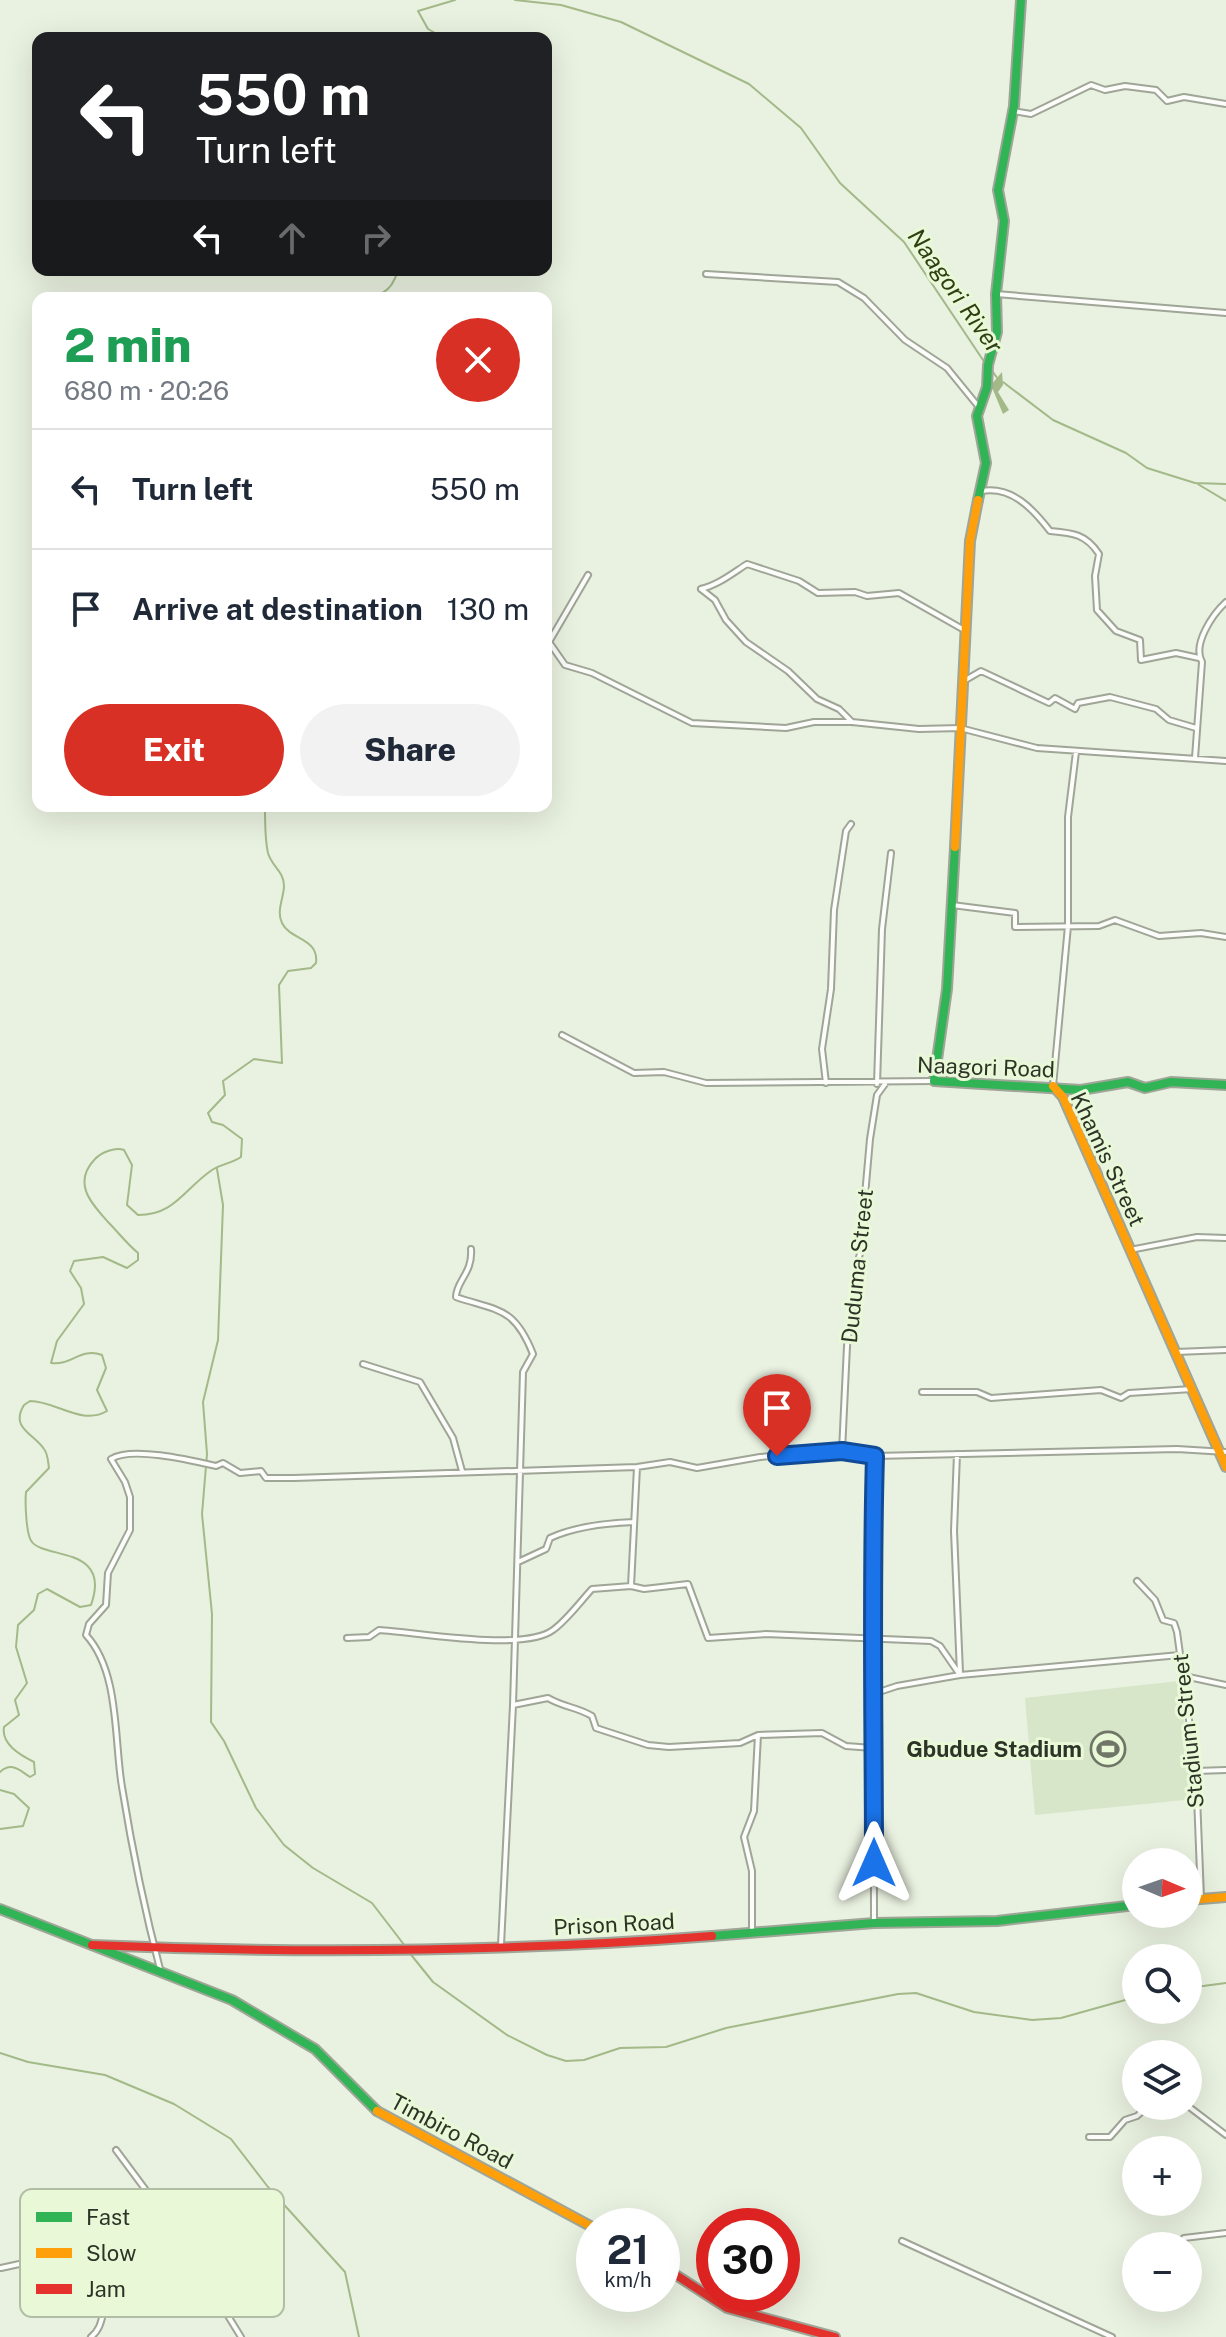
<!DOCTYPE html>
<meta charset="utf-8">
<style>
body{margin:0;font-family:"Public Sans",sans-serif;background:#f2f2f3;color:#1f2937;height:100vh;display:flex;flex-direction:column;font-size:30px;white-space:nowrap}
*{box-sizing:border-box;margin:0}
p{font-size:26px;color:#747a83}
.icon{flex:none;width:44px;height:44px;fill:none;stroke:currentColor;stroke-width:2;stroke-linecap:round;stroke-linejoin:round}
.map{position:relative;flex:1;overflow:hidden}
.panel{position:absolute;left:32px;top:292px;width:520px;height:520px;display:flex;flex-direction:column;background:#fff;border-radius:16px;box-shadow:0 8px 32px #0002}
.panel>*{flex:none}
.top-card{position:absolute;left:32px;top:32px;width:520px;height:244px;border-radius:16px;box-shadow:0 8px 32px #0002;background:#202124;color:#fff;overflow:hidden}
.needle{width:52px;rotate:92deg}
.buttons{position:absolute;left:1122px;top:1848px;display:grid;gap:16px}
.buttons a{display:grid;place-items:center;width:80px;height:80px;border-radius:50%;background:#fff;box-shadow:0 8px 32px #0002;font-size:40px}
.speed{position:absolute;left:576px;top:2208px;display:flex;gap:16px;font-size:40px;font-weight:700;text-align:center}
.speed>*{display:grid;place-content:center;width:104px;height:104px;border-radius:50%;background:#fff;box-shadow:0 8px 32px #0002;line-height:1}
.speed small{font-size:20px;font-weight:400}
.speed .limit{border:12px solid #d22;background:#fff;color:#111}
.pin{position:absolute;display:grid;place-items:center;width:68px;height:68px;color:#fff;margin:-82px -34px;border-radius:50% 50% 50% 0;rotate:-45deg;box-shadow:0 0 8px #0007}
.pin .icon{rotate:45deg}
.me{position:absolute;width:88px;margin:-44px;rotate:0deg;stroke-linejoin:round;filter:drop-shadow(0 0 6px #0008)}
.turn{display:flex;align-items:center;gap:28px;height:168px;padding:0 32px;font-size:36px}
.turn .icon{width:104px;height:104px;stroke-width:2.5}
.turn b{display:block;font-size:56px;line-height:68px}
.lanes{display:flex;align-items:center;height:76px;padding:0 32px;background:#0003;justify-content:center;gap:40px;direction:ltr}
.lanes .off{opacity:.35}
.round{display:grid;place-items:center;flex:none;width:84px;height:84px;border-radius:42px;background:#f2f2f3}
.headline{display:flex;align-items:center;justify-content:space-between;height:136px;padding:0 32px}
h1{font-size:48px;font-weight:800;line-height:60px;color:#1e9e55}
.button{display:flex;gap:16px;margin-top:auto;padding:16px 32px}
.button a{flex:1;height:92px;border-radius:48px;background:#d93025;color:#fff;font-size:32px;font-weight:800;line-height:92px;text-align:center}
.button a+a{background:#f2f2f3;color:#1f2937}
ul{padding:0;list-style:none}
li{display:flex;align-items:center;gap:24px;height:120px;padding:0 32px;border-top:2px solid #e0e1e3}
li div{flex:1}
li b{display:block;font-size:30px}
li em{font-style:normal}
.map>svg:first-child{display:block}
.green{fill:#d7e5c8}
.water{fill:#a3b988}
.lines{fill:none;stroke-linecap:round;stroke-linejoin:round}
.stream{stroke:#a3b988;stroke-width:2}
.street-casing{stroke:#9fa597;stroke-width:8}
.fast-casing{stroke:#9fa597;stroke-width:12}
.slow-casing{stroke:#9fa597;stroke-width:12}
.jam-casing{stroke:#9fa597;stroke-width:12}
.street{stroke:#fcfdfa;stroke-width:4}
.fast{stroke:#30b455;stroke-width:8}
.slow{stroke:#ff9f0a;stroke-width:8}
.jam{stroke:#e5322d;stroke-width:8}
.route-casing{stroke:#114b97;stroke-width:20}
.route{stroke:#1a73e8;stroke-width:14}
.labels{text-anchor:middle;stroke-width:6;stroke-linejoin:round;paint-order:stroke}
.street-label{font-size:22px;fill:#2d3326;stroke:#e9f9d8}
.poi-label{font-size:22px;font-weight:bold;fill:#2d3326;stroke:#e9f9d8;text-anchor:end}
.water-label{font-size:24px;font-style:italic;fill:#2e4012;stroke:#e9f9d8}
.key{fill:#e9f9d8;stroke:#b1bea3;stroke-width:2}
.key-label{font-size:22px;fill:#2d3326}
</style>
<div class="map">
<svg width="1226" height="2337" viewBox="0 0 1226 2337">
<rect width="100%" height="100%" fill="#e9f1e0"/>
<path class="green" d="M1179,1681L1194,1799L1035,1815L1025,1698Z"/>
<path class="water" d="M1002,372L1003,385L998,392L1009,410L1003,414L991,385Z"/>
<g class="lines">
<path class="stream" d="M515,0L561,5L621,22L749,84L801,128L840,183L904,242L985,363
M444,38L428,29L418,11L455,0
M355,298C379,296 391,295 398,270
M990,368L998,379
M1003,382L1053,420L1126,453L1147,468L1195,483L1226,484
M1196,483L1226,501
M217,1169L223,1205L218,1340L203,1402L207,1454L202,1514L212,1614L211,1722L224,1741L256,1808L284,1845L313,1868L372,1903L405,1946
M0,1772C12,1761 20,1771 30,1777L35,1774L34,1762C20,1755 1,1744 4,1727L19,1715L15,1700L27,1683L16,1647L18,1625L34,1610L38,1594L47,1589L80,1607L91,1605C112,1546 45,1559 32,1542C26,1536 25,1502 26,1492L49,1468C48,1462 48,1454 44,1449C33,1433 10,1428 24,1405L30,1401C56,1401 82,1426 107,1411L97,1390L106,1368L102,1355C81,1347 71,1366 51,1363L57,1341L84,1304L81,1288L70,1271L74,1261L103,1257L127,1268L138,1260V1253C126,1243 119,1233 108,1222C91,1203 72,1183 95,1159C102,1152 115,1147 124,1150L132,1165L127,1205L138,1215C175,1215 184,1189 212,1170C221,1164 233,1163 241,1157L242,1139L223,1125L212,1122L208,1113L225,1095L223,1081L254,1059L282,1063L279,985L288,971L311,968L316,963C319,938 290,940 282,923C276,911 284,897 284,886C284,871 272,867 268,853C265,840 265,823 265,809L278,806
M0,1790L14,1794L29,1808L23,1826L0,1829
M408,1951L433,1982L507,2035L547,2055L566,2061L584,2060L620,2048L666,2047L726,2028L898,1994L916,1993L974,2012L1032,2020L1061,2018L1136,1997
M1188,1988L1226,1983
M0,2053L28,2062L105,2075L174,2104L231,2139L268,2187L345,2272L359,2337"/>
<g class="street-casing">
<path id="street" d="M1013,111L1031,114L1091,85L1105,90L1125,86L1156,90L1167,101L1184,97L1226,104
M706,274L838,282L864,298L905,340L947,368L978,406
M996,294L1226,313
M982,491C1012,486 1033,509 1050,531C1073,533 1086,534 1099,554L1095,576L1097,610L1116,631L1140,640L1141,660L1176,653L1199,658
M588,575L549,642L565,665L592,673L692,723L786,728L814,722H852L919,729L960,728L1037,748L1226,761
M701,589C718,585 733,573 747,564L799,581L818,593L855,592L867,596L899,593L966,631
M701,589L715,600L726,620L746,642L788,671L817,699L839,709L852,722
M962,682L981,671L1049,703L1055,698L1075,709L1078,703L1110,697L1156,709L1169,720L1196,728
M1195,758L1202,662C1192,644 1213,614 1226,602
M952,905L1015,913V927L1099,926L1115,920L1159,936L1201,933L1226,937
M562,1035L634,1073L664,1072L706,1083L934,1081
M826,1083L822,1049L831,989L834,910L846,831L851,824
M877,1084L882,929L891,853
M1053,1086L1068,926V817L1076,752
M471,1249C473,1273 456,1281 456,1297C497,1311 514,1306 533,1354L523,1372L513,1705L501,1945
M1130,1250L1197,1237L1226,1238
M1176,1352L1226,1350
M363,1364L420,1382L453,1438L462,1471
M922,1392H977L991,1398L1101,1390L1121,1398L1129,1393L1192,1389
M842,1451L847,1346L858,1261L865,1235L863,1218L870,1139L877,1095L885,1084
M957,1454L954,1531L960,1673
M518,1562L546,1549L550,1538C576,1526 606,1523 634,1522
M1137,1581L1155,1600L1163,1620L1174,1623L1177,1632L1196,1771L1201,1898
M631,1586L644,1589L688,1584L708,1638L766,1634L931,1641L940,1646L960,1675
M347,1638L369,1637L379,1630C418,1632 523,1652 553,1630C567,1620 580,1602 592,1589L631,1586L637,1467
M1184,1676L1226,1685
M876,1693L897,1686L960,1675L1180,1655
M513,1705L548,1698C563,1707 577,1707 592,1716L596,1728L648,1745L669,1747L740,1743L758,1735L822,1733L846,1746L873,1748
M1196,1771L1226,1770
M874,1923C874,1767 871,1612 875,1456
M752,1934V1871L744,1837L754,1811L758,1735
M161,1973C145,1912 132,1849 122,1787C114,1741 120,1672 86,1635L89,1624L106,1605L108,1573L130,1530V1497L125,1482L111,1459C131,1446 190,1460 216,1466L223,1463L240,1473L261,1471L266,1478H294L637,1467L670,1462L697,1468L760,1457L842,1451L875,1456L1177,1449L1226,1452
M1188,2106L1226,2135
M1089,2137H1110L1125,2120L1137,2116L1148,2106
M116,2150L174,2228L241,2337
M1184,2238L1226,2233
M902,2241L1112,2337
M1,2268L33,2261L41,2269L65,2272L142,2222L172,2227
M91,2337C105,2326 100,2310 110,2298C121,2285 181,2273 201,2271"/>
</g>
<g class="fast-casing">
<path id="fast" d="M978,500L986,463L977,416L987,387L988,365L997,332L996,294L1004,221L998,190L1014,106L1021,0
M955,847L947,989L934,1081L1081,1090L1128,1082L1145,1088L1171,1082L1226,1085
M0,1909L232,2000L315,2049L377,2111
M712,1936L874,1923L997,1921L1136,1905"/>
</g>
<g class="slow-casing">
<path id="slow" d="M955,847L970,541L978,500
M1053,1086L1063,1097L1226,1467
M1188,1900L1226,1897
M377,2111L594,2228"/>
</g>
<g class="jam-casing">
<path id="jam" d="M92,1945C298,1954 506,1952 712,1936
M662,2266L727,2308L835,2337"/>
</g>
<use href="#street" class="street"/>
<use href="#fast" class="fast"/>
<use href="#slow" class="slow"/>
<use href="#jam" class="jam"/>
</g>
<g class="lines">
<g class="route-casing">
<path id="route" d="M777,1456L842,1451L875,1456C871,1592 874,1727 874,1863"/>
</g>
<use href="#route" class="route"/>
</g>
<defs>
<g id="stadium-ring" transform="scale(1.8)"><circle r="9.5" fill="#e9f9d8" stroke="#6f7667" stroke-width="1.5"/><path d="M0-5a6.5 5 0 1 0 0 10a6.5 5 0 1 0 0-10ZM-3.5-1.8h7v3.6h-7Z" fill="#6f7667"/></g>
</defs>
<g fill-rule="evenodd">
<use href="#stadium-ring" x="1108" y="1749"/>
</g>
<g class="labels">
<g class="street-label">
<text transform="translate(986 1067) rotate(2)" y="8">Naagori Road</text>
<text transform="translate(1108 1159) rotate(65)" y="8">Khamis Street</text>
<text transform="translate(857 1266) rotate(-84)" y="8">Duduma Street</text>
<text transform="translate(1188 1731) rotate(-96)" y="8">Stadium Street</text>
<text transform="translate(614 1924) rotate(-3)" y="8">Prison Road</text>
<text transform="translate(452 2131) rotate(28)" y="8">Timbiro Road</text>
</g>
<g class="poi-label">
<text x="1082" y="1757">Gbudue Stadium</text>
</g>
<g class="water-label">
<text transform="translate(955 291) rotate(55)" y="8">Naagori River</text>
</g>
</g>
<rect x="20" y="2189" width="264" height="128" rx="12" class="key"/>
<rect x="36" y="2212" width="36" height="10" fill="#30b455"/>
<rect x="36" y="2248" width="36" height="10" fill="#ff9f0a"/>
<rect x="36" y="2284" width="36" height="10" fill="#e5322d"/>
<g class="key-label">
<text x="86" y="2225">Fast</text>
<text x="86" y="2261">Slow</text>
<text x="86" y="2297">Jam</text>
</g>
</svg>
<div class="buttons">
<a><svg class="needle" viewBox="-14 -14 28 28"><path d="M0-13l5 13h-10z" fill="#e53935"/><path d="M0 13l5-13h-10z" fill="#747a83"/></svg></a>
<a><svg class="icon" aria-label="search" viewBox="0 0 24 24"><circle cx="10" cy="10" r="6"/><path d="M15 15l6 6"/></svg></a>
<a><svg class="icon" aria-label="layers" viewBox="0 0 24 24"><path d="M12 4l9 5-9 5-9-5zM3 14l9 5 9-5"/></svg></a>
<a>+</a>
<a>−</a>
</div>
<div class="speed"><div>21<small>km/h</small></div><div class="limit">30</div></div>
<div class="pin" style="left:777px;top:1456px;background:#d93025"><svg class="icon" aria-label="arrive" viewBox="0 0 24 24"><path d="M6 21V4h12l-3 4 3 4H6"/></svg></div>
<svg class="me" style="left:874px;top:1863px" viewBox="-20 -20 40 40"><path d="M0-17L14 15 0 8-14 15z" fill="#1a73e8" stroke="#fff" stroke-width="4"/></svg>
<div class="top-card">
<div class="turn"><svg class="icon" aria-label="left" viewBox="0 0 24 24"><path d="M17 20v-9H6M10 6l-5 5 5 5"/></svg><div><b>550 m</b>Turn left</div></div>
<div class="lanes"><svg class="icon" aria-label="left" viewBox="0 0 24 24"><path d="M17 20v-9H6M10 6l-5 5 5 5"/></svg><svg class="icon off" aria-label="ahead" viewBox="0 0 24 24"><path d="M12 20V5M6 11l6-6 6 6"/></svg><svg class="icon off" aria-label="right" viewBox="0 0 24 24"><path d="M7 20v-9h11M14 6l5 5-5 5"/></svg></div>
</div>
<section class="panel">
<div class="headline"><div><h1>2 min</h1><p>680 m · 20:26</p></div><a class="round" style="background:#d93025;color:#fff"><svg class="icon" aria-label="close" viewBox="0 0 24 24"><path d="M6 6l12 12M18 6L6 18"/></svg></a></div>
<ul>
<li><svg class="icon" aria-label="left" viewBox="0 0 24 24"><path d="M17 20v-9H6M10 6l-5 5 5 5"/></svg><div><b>Turn left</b></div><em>550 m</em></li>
<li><svg class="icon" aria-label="arrive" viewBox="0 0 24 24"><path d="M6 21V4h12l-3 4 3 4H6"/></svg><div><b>Arrive at destination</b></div><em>130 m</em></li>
</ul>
<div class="button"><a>Exit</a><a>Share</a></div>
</section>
</div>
